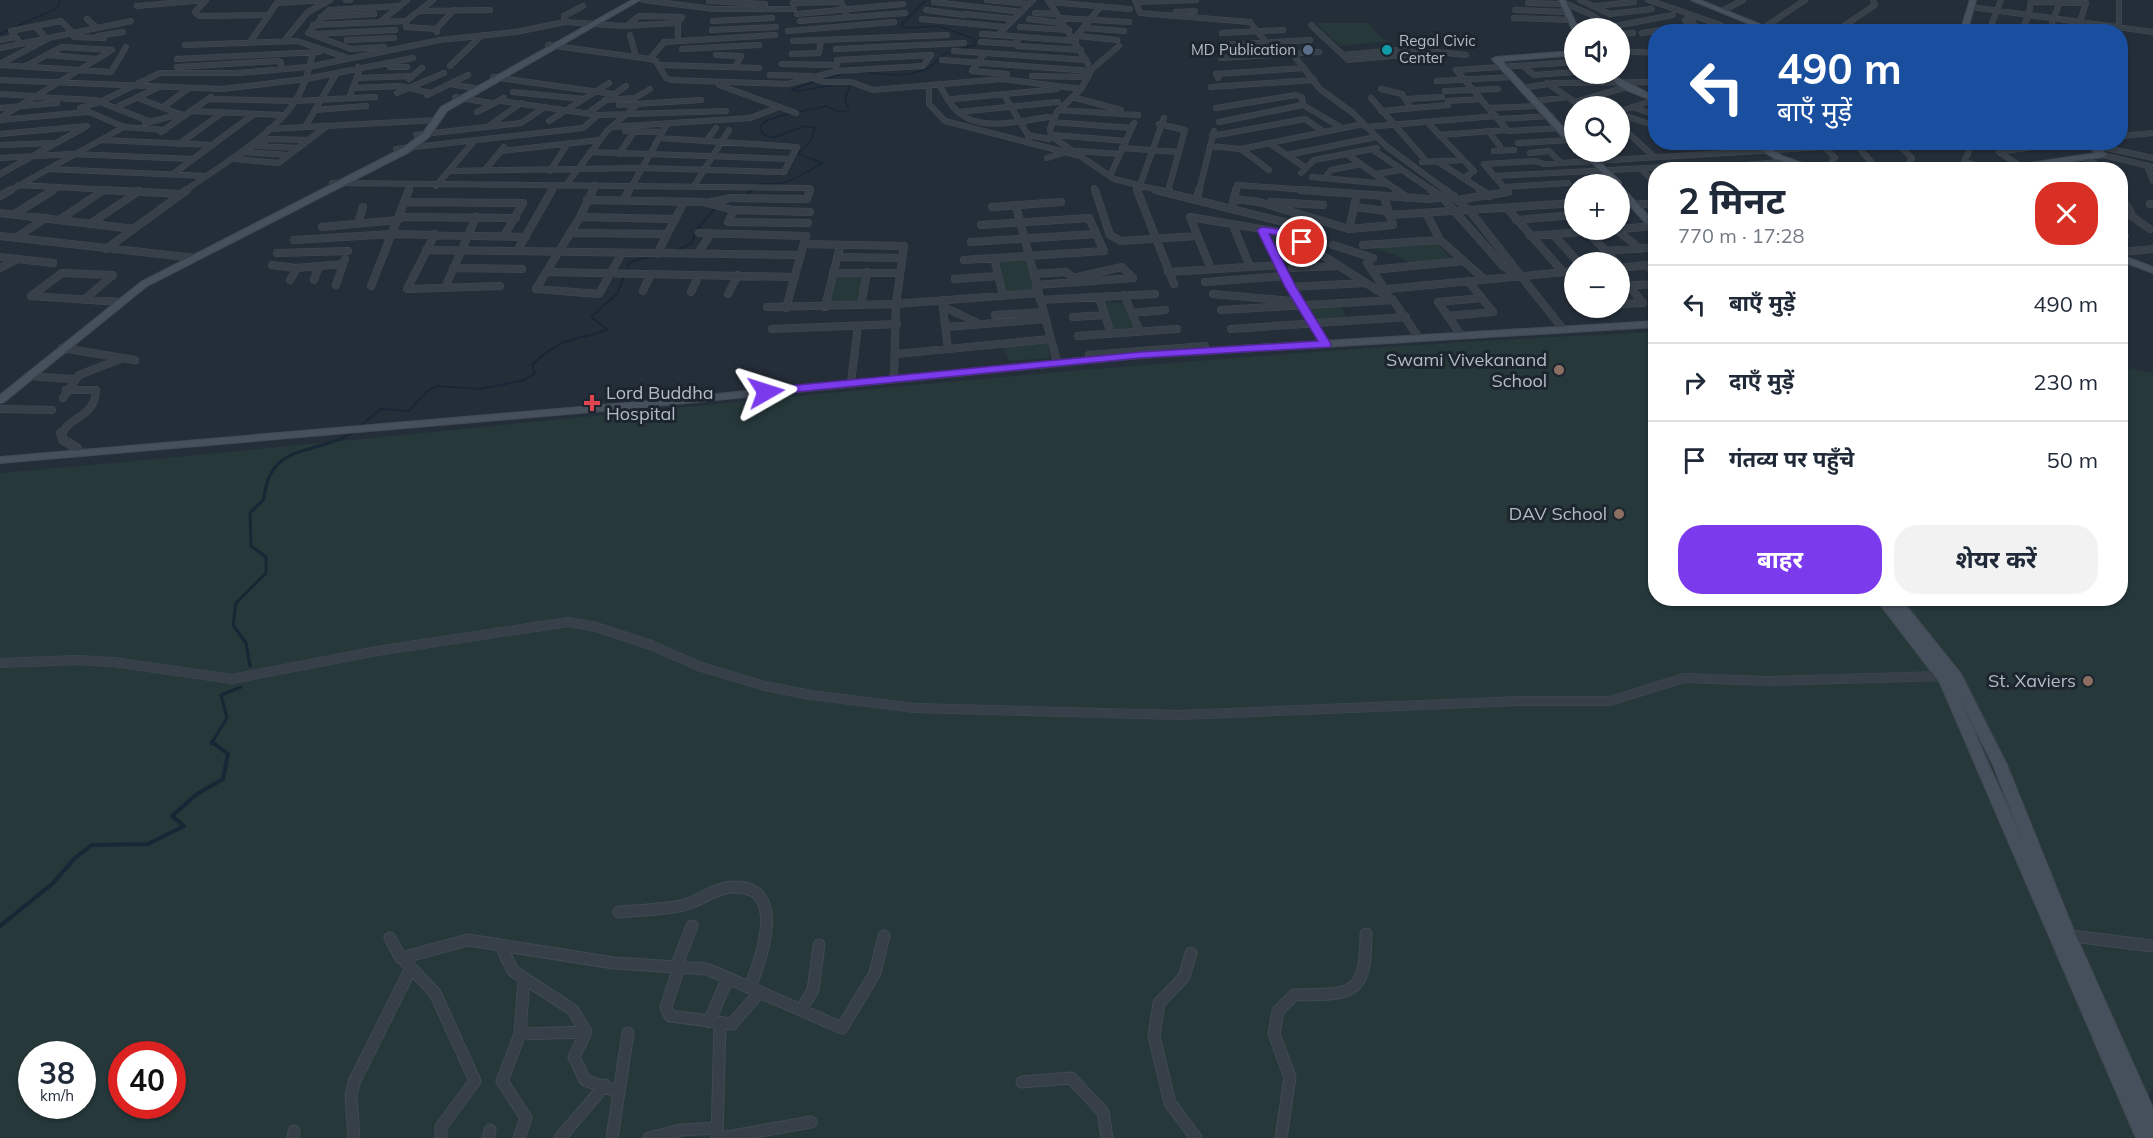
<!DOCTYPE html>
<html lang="hi">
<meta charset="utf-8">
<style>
body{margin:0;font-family:Mulish,"Noto Sans Devanagari",sans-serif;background:#f2f2f3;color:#1f2937;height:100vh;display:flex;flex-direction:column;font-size:22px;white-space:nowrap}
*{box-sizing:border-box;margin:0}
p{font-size:20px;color:#747a83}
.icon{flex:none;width:33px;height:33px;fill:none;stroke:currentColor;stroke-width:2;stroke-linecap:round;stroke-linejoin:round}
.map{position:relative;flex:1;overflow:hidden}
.side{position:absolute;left:1648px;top:162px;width:480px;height:444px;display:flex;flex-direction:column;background:#fff;border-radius:24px;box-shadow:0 2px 4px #0004}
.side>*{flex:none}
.hud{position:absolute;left:1648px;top:24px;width:480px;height:126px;border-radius:24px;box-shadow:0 2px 4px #0004;background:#1a4fa0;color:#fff;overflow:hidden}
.tools{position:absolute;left:1564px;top:18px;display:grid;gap:12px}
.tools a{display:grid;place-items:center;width:66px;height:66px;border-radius:50%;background:#fff;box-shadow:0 2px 4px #0004;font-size:30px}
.speed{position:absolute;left:18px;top:1041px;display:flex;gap:12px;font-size:30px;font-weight:700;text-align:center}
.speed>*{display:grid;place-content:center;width:78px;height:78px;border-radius:50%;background:#fff;box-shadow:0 2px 4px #0004;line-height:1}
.speed small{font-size:15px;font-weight:400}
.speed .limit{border:9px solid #d22;background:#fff;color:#111}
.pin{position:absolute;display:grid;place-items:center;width:51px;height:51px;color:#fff;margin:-26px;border:3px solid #fff;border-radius:50%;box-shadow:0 2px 6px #0007}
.me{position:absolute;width:66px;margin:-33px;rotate:84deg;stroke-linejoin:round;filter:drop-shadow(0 0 4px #0008)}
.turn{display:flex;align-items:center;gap:21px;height:126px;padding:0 30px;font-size:27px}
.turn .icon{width:78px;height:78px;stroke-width:2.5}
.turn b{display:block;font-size:42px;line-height:51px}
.round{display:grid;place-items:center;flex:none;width:63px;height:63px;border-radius:24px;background:#f2f2f3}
.summary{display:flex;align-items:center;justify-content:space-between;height:102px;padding:0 30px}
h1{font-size:36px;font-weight:700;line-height:45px}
.action{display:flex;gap:12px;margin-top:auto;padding:12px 30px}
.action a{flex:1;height:69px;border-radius:24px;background:#7c3aed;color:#fff;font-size:24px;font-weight:700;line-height:69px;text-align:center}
.action a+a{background:#f2f2f3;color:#1f2937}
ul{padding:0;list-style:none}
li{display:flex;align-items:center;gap:18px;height:78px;padding:0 30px;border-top:2px solid #e0e1e3}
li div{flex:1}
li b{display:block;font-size:22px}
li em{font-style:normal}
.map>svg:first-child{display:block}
.green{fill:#26383a;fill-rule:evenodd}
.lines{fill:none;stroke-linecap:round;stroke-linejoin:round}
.stream-far3{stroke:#182635;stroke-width:1.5}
.stream-far2{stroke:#182635;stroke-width:2}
.stream-far1{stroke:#182635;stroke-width:3}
.stream{stroke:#182635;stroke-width:4}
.street-far3-casing{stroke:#414952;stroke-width:6}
.street-far2-casing{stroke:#414952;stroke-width:8}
.street-far1-casing{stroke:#414952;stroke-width:10}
.street-casing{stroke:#414952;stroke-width:13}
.secondary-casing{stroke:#414952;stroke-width:2}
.street-far3{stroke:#374049;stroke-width:5}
.street-far2{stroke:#374049;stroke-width:7}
.street-far1{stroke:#374049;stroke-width:9}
.street{stroke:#374049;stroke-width:11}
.secondary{fill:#464f5c;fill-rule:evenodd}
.route{fill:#7c3aed;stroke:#51269a;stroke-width:1.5}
.service-dot{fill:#5c6f8a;stroke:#1d252e;stroke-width:2}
.culture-dot{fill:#0f9aa8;stroke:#1d252e;stroke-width:2}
.education-dot{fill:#8d6e63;stroke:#1d252e;stroke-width:2}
.health-dot{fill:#e0444e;stroke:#1d252e;stroke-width:2}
.labels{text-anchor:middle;stroke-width:6;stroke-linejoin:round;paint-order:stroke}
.far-poi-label{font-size:15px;fill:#b3bbc5;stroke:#1d252e;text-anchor:start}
.poi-label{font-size:18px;fill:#b3bbc5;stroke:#1d252e;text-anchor:end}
</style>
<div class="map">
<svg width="2153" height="1138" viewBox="0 0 2153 1138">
<rect width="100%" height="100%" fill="#242e39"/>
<path class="green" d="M1316,23H1369L1380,37L1389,41L1340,46Z
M1266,232L1290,235L1318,258H1281Z
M1436,242L1453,261L1412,264L1395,255L1369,247Z
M1027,257L1034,291L1006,293L999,259Z
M836,275H864L858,303L829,305Z
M1109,299L1112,303H1125L1136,330L1114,331L1102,300Z
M1340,305L1348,320L1318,322L1308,307Z
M1656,332V598H2121V366L2153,373V1085L2133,1138H0V473C552,424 1103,356 1656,332ZM32,1054H82V1106H32ZM122,1054H172V1106H122Z
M1047,341L1050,358L1009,361L1002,346Z"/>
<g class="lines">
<path class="stream-far3" d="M0,34L57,8L60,0
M858,72L894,75L911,74L929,68L946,53L975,45L974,39L939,26L908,28L901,25L926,0
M823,80L848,72
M816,81L791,90L800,91L838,84
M750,191L757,184C795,185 791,179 823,163L798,154L811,140L815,128L804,126L773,138L763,134L760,126C772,114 808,111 826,106L840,112L849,110L845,99L850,85H845"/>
<path class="stream-far2" d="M744,198L752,190
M722,204L739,201
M675,251L691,244L698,228L716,207
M349,434L381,409L409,411L426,392L436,386L480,389L524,380L535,373L532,365C544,353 558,343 574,339C586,335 596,336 607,329L591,317L617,294L630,262L651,256"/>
<path class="stream-far1" d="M250,666L246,643L233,625L236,603L266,573V557L251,546L250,513L264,499C269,442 314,456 352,433
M211,744L227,718L221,695L241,687"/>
<path class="stream" d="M0,926L52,884L75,858L92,845L148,844L184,826L172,816L197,794L223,779L228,754L212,742"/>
<g class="street-far3-casing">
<path id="street-far3" d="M206,0L195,12L199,16L269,15
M346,0H350
M433,0L406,21V27L436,29
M643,0L714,9H794
M987,0L1029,4
M1033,0L998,35L1076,41
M1048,0L1088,64
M1135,0L1140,13L1250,22L1275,54
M1580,0L1610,14L1652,9
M1648,0L1721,25L1707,29
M2119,0V28
M709,1L765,4
M934,2L1022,12
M1050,2L1130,9
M1137,2L1196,0
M2033,2L2086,3L2077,32
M277,3L323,0
M793,3L841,2L846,13
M1528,3L1564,4
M1564,3L1590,14L1610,27
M137,6L205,0
M1595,6L1634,2
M1971,7L2153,32
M926,10L964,15
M1515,10L1567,12
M1724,10L1743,0
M419,11L490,10
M1176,12L1195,11
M1035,13L1057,14
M797,14L903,4
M965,14L1013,19
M321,17L374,14
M1060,18L1129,22
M1514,18L1571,20
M87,19L97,28
M922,19L1005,27
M1029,19L1062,23
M713,21L772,18
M800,21L905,13
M380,22L407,0
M565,22L564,16L583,6
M629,24L639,16L682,17L678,23V40
M313,25L406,21
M1311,25L1343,55
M1020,27L1069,30
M1765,27L1805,0
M1084,28L1124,31
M1582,28L1610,27L1673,15
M1990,28L2001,0
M712,30L776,27
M788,31L894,22
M437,32L436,29L454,10
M1835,32L1875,5L1873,0
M2021,32L2029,14L2031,0
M2049,32L2059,4L2054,0
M1222,33L1283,30
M1642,33L1695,25L1685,20L1698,17
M313,34L395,30
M982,34L998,35
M1620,34L1633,33
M630,35L636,57
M98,36L123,32
M1078,36L1117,40
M74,37L104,38
M1020,37L1015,44L1017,46L1081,50
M1075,38L1101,6
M0,40L15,37
M285,40L308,12L330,0
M347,40L394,38
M793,41L947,35
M250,42L279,0
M981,42L1015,44
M21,44L11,31L61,21L73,33
M185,45L297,41L348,58
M548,45L650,59L656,61L666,78L671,80L788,84L837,71L923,66L931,55L837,60
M1221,45L1310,40
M1119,46L1092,69L1081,89L1057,112L1050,129L1051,136L1114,179L1162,191
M384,47L351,49L308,33L329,10L399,6
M0,48L131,21
M1420,48L1343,55L1348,60L1437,52L1466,55
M682,49L759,45
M836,49L964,43
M954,51L985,53L972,71L1007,74
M1620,51L1656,53
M985,53L1086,60
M1292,53L1320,89L1353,113L1386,146L1447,191
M792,54L819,53L821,40
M46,55L97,59
M716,55L741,56L735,67
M1221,58L1319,52
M177,59L319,52
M650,59L664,42L775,35
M942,60L1091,71
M0,64L47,39L35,26
M782,64L837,65
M0,65L111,72L126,47
M660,65L759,68
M450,66L482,35
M1523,66L1534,75L1575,72
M177,67L277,61L281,62V69
M390,67H407
M770,75L811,76
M1032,76L1088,77
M493,77L613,94
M357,78L412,76
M812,78L824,82H851L873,90L1002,79L1081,89
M1218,78L1216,74L1304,68
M409,79L422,68
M0,80L222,89L306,79L413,58
M1437,81L1513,77
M1547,83L1575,102L1627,87
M450,84L480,89
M939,84C945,95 951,107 961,114C983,132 1024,120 1049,117
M719,85L796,113
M929,85V104L945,121L1080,156
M1211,87L1314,80
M353,88L400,86L431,93
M1522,88L1555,83L1656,82
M1381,89L1402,94L1411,108
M1445,91L1498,89
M513,92L583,99
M397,93L444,73
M0,94L35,96
M427,95L468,75
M1004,95L1028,135L1029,143
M35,97L95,100L151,122
M455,97L491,103
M1072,97L1121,110
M138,98L182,115
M349,98L360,69L358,67
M1371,98L1427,162
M208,99L295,101L375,97
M953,99L1057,89
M1406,99L1442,97
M605,100L635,98L650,89
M501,101L598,115L726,111
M1448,101L1481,99
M1535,101L1568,97
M619,105L701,100
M163,107L189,88
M1632,107L1656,115
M0,108L57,103
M115,108L157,88
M1216,108L1296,95L1302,97L1303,105
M1489,108L1538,106
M315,110L366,106
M1059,110L1138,115
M190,111L282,115
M1381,111L1448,105
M1620,111L1655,100
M477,112L504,98
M959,112L1058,102
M588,113L626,86
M1620,114L1656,126
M0,118L112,50L62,47L24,67
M1498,119L1551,116
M0,120L87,112
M549,121L609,83
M1052,122L1132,128
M1219,122L1303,105L1342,128
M1427,122L1474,171L1467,176L1469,182
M145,123L181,114
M1159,124L1185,130L1168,191
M489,126L521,103
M305,127L336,74
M612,127L750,118L779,107
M1366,127L1496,116
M1562,128L1508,131L1456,70L1575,62
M269,129L438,120
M1624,129L1652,155
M165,130L124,127L80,108L100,102L160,73H238L308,67L440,40L516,32L565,22L623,26L678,23
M625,131L662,132
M1488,131L1500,146
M161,132L211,97
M0,134L87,126L0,174
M416,135L521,123L545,107
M1028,135L1049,139
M1053,135L1126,141
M1439,135L1507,130
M1212,136L1305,119L1324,132
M2121,136L2153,133
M101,140L213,145
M706,141L716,128
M1896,142L1912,158L1905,170
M1973,142L1964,162L1990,169
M1269,143L1306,168
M1518,143L1570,140
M179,144L222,113
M1822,144L1835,158
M2089,144L2153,158
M0,145L55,143
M1857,145L1871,162
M259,146L298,148L327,126
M1210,146L1241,149L1269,170
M251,147L269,139L309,140
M1902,147L1972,146
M1122,148L1179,152
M396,149L583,128L598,115
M1241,149L1363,124
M1372,149L1433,191
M501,151L600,140
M1077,151L1120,154
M1494,151L1514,150
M242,152L289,155
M590,152L791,159
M1530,153L1549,151L1560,162
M619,154L634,132
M1347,154L1398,191
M240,155L235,159L279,163L298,148
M1287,155L1376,137
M2103,155L2153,167
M0,158L72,154L193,159
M1047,158L1063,153
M2086,159L2107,170
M1437,161L1483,191
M1422,162L1462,160
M2020,166L1999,152L2066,142
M2147,166L2153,181
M1726,167L1788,161
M48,169L206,176
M1641,169L1656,184
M485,170L504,147
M1827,170L1833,160
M449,171L642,168L784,172L797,147L660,138
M550,171L568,143
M1301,173L1314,160L1377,148
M173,174L254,114
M1375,174L1401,170
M1110,176L1134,123
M1494,176L1667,167
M1312,177L1388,184
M1325,178L1331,170L1361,164
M332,183L810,188L809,191
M1608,184H1614
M18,185L130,191
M566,185L607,131L638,104
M436,186L475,140
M694,186L729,130
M1505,187L1568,183
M1094,188L1095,191
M9,191L124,127
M51,191L56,188
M185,191C219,166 273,136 296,100C305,85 309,69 313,52
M409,191L411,185
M551,191L554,186
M592,191L595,185
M629,191L667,124
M1138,191L1164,118
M1199,191L1214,131
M1236,191L1237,185L1322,191
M1507,191L1484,164L1535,161L1544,164L1857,145L1854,142"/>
</g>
<g class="street-far2-casing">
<path id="street-far2" d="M103,190L181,194
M593,190L580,217L536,289L599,294L622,253
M1095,190L1110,235L1121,241L1196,236
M1137,190L1174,284
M1156,190L1295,225L1299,239L1306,245L1393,300L1419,338
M1301,190L1429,199L1454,196
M1396,190L1407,198
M1431,190L1443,198L1504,267L1516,273
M1445,190L1470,211L1562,328
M1480,190L1490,196
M1168,192L1169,190
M0,196L11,190
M2121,196L2131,213
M1197,198L1199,190
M1234,199L1259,202L1349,229L1393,225L1384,197
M587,200L703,202L734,210L728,222L808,223
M1457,200L1508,192L1506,190
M623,201L629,190
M404,202L523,203L504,236
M1271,202L1323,205
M707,203L731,198L807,199L810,190
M2150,204H2153
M1634,205L1656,203
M1016,206L1057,362
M992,207L1061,202
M1232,207L1236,190
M1355,207L1387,211
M1507,208L1563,272
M2121,209L2150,229
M734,210L810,212
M0,213L134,229
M15,214L53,190
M1389,215L1575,203
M1427,215L1440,240L1484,279
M399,217L516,218
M580,217L673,219
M59,220L104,190
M1516,220L1575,215
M358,223L363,207
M90,224L139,191
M1233,225L1250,267
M322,227L398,220
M1349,229L1357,194
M1620,229L1654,226
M1262,230L1290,287L1326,344
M1617,230L1640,249
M1587,231L1616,262
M2121,231L2125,236
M570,233L666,234
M699,233L806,236L786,308
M435,234L407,289L500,286
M1553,234L1578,262
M0,236L195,258
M1530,236L1610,230
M15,238L46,218
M294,240L392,234L526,237
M971,242L1096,234
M804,244L904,246L896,304L894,378
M1333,245L1373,258L1367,263L1384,288
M1363,245L1440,240
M106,249L187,190
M426,250L801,255
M517,251L552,190
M1606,251L1656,247
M2121,252L2153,249
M277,253L348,251
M657,254L684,202
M697,254L711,234
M0,257L53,263
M837,257L902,258
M994,258L1003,295
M964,260L1104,251L1089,218L981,225
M272,265L296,268L343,264
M0,268L16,260
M453,268L522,269
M1292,268L1337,266
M1620,268L1647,265L1656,275
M1211,269L1190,217L1297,235
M1372,270L1463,261
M546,272L795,277
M1168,272L1279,265
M833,273H899
M1034,274L1066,272L1076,280
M955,279L998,276
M290,280L297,268
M314,280L319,266
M1205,282L1285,276
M336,285L345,259
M1036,285L1133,278L1122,267L1073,278
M371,286L409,190
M1620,286L1656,284
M1290,287L1365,283
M445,288L476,217
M1377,290L1575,271
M643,291L651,274
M691,292L699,275
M728,294L738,275
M1213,294L1291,301
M1124,295L1140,332
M1099,297L1111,334
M85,299L113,275L62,273L31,296L120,302
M942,300L948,349
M1040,300L1155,294
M1620,304L1643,303L1629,286
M861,305L867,272
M767,307L896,304L1038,293
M825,307L839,251
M944,307L980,324
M1221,310L1393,300
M1132,313L1165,310
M995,315L1043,312
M1447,316L1493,312L1468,281
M1073,317L1105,315
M946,327L1045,319
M772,329L897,324
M1231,329L1406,317
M1461,335L1438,302L1482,298
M1078,336L1177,329
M62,348L135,360
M896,354L1051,339
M1089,355L1205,346
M28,376L73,379
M851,382L858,326
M63,398L79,375L123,358
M0,409L52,410
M62,434C69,416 95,418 96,390H66"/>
</g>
<g class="street-far1-casing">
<path id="street-far1" d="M61,433L63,440L77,448V453
M0,663L77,660L113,662L232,679L377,651L568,622L596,627L651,645L698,666L765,686L811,695L915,708L1180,715L1520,701H1610L1684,678L1767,681L1943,676"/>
</g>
<g class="street-casing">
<path id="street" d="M619,912C641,910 663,910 684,905C700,901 715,888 732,887C788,884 762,957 750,987
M2064,935L2153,946
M390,938L399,955L435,993L475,1081L441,1127V1138
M501,946L513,971L573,1010L586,1032
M1191,953L1184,977L1159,1003L1154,1036L1170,1103L1196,1138
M401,958L468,940L614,963L707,969L842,1028L875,973L884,936
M676,967L692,926
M679,967L666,1007L670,1016L732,1024L760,992
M801,1010L813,990L819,945
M709,1022L728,978
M520,1034L586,1032L574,1057L585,1080L619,1092L612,1138
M1022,1082L1071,1078L1103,1112L1107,1138
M619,1092L628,1033
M293,1138L294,1131
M354,1138L351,1096L354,1082L411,968
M488,1138L490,1130
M519,1138L526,1118L502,1081L520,1034L524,979
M560,1138L605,1085
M649,1138L681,1130L717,1128
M717,1138L720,1023
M721,1138L811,1122
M1281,1138L1290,1077L1274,1034L1278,1011L1294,995C1351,994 1366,998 1366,934"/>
</g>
<g class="secondary-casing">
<path id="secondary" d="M632,0H640L447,111L429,137L409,152L147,286L4,402L0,403V395L141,282L403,148L423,133L441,107Z
M1559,0H1565L1578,28H1575V31L1572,29Z
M1691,0H1700L1779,32H1769Z
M1970,0H1976L1967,32H1960Z
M1575,51V55L1502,61L1575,140V147H1572L1492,59L1496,57Z
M1604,74C1613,73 1645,92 1656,97V102L1624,89Z
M1751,142H1761L1782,156L1822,170C1796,170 1771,159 1751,142Z
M2083,142H2093L2107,155L2103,157L2011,170H1984L2096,153Z
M1581,152H1589L1621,182V186L1614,184Z
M1620,187L1623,188L1656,224V232L1653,231L1620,195Z
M2121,255L2153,267V273L2121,261Z
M1656,321V327L1140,358L626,409L0,463V457L626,403L1140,352Z
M1875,598H1900L1961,674L2007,765L2076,936L2153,1108V1138H2136L1940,683ZM1957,693L1993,765L2025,846Z"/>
</g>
<use href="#street-far3" class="street-far3"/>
<use href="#street-far2" class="street-far2"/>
<use href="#street-far1" class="street-far1"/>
<use href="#street" class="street"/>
<use href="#secondary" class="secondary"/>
</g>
<path class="route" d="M1262,227L1300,232L1307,242L1302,245L1294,237L1269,234L1296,287L1331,344L1330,347L1140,358L766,395L760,392L766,388L1140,352L1318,341L1285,287L1257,230Z"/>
<circle class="service-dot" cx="1308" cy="50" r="6"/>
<circle class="culture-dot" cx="1387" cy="50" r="6"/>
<g class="education-dot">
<circle cx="1559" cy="370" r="6"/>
<circle cx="1619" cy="514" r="6"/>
<circle cx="2088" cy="681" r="6"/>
</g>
<path class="health-dot" d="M589 394h6v6h6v6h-6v6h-6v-6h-6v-6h6z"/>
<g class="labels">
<g class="far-poi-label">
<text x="1399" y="46">Regal Civic<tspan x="1399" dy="17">Center</tspan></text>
<text x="1296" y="55" text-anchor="end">MD Publication</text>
</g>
<g class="poi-label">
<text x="1547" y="366">Swami Vivekanand<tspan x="1547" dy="21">School</tspan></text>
<text x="606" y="399" text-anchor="start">Lord Buddha<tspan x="606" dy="21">Hospital</tspan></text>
<text x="1607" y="520">DAV School</text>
<text x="2076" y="687">St. Xaviers</text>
</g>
</g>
</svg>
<div class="tools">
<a><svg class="icon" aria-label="sound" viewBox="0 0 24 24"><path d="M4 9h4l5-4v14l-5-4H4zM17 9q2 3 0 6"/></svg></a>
<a><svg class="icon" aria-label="search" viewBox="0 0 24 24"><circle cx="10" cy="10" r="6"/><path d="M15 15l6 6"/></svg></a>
<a>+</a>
<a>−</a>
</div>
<div class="speed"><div>38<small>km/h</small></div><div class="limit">40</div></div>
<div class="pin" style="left:1302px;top:242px;background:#d93025"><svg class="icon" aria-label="arrive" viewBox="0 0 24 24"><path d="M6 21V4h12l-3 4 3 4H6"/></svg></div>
<svg class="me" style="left:766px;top:392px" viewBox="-20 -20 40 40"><path d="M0-17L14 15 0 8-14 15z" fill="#7c3aed" stroke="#fff" stroke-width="4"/></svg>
<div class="hud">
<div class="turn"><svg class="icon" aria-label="left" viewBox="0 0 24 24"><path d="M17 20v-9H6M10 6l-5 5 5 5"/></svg><div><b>490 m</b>बाएँ मुड़ें</div></div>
</div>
<section class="side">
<div class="summary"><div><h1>2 मिनट</h1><p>770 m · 17:28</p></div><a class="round" style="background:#d93025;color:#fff"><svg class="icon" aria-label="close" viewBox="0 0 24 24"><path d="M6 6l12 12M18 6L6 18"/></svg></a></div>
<ul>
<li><svg class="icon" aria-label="left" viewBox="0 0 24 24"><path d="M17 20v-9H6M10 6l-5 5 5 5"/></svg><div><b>बाएँ मुड़ें</b></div><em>490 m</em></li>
<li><svg class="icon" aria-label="right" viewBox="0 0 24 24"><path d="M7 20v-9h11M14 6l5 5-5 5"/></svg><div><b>दाएँ मुड़ें</b></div><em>230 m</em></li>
<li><svg class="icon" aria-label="arrive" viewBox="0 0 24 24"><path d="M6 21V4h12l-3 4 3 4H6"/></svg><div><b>गंतव्य पर पहुँचे</b></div><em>50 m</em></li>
</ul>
<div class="action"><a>बाहर</a><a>शेयर करें</a></div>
</section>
</div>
